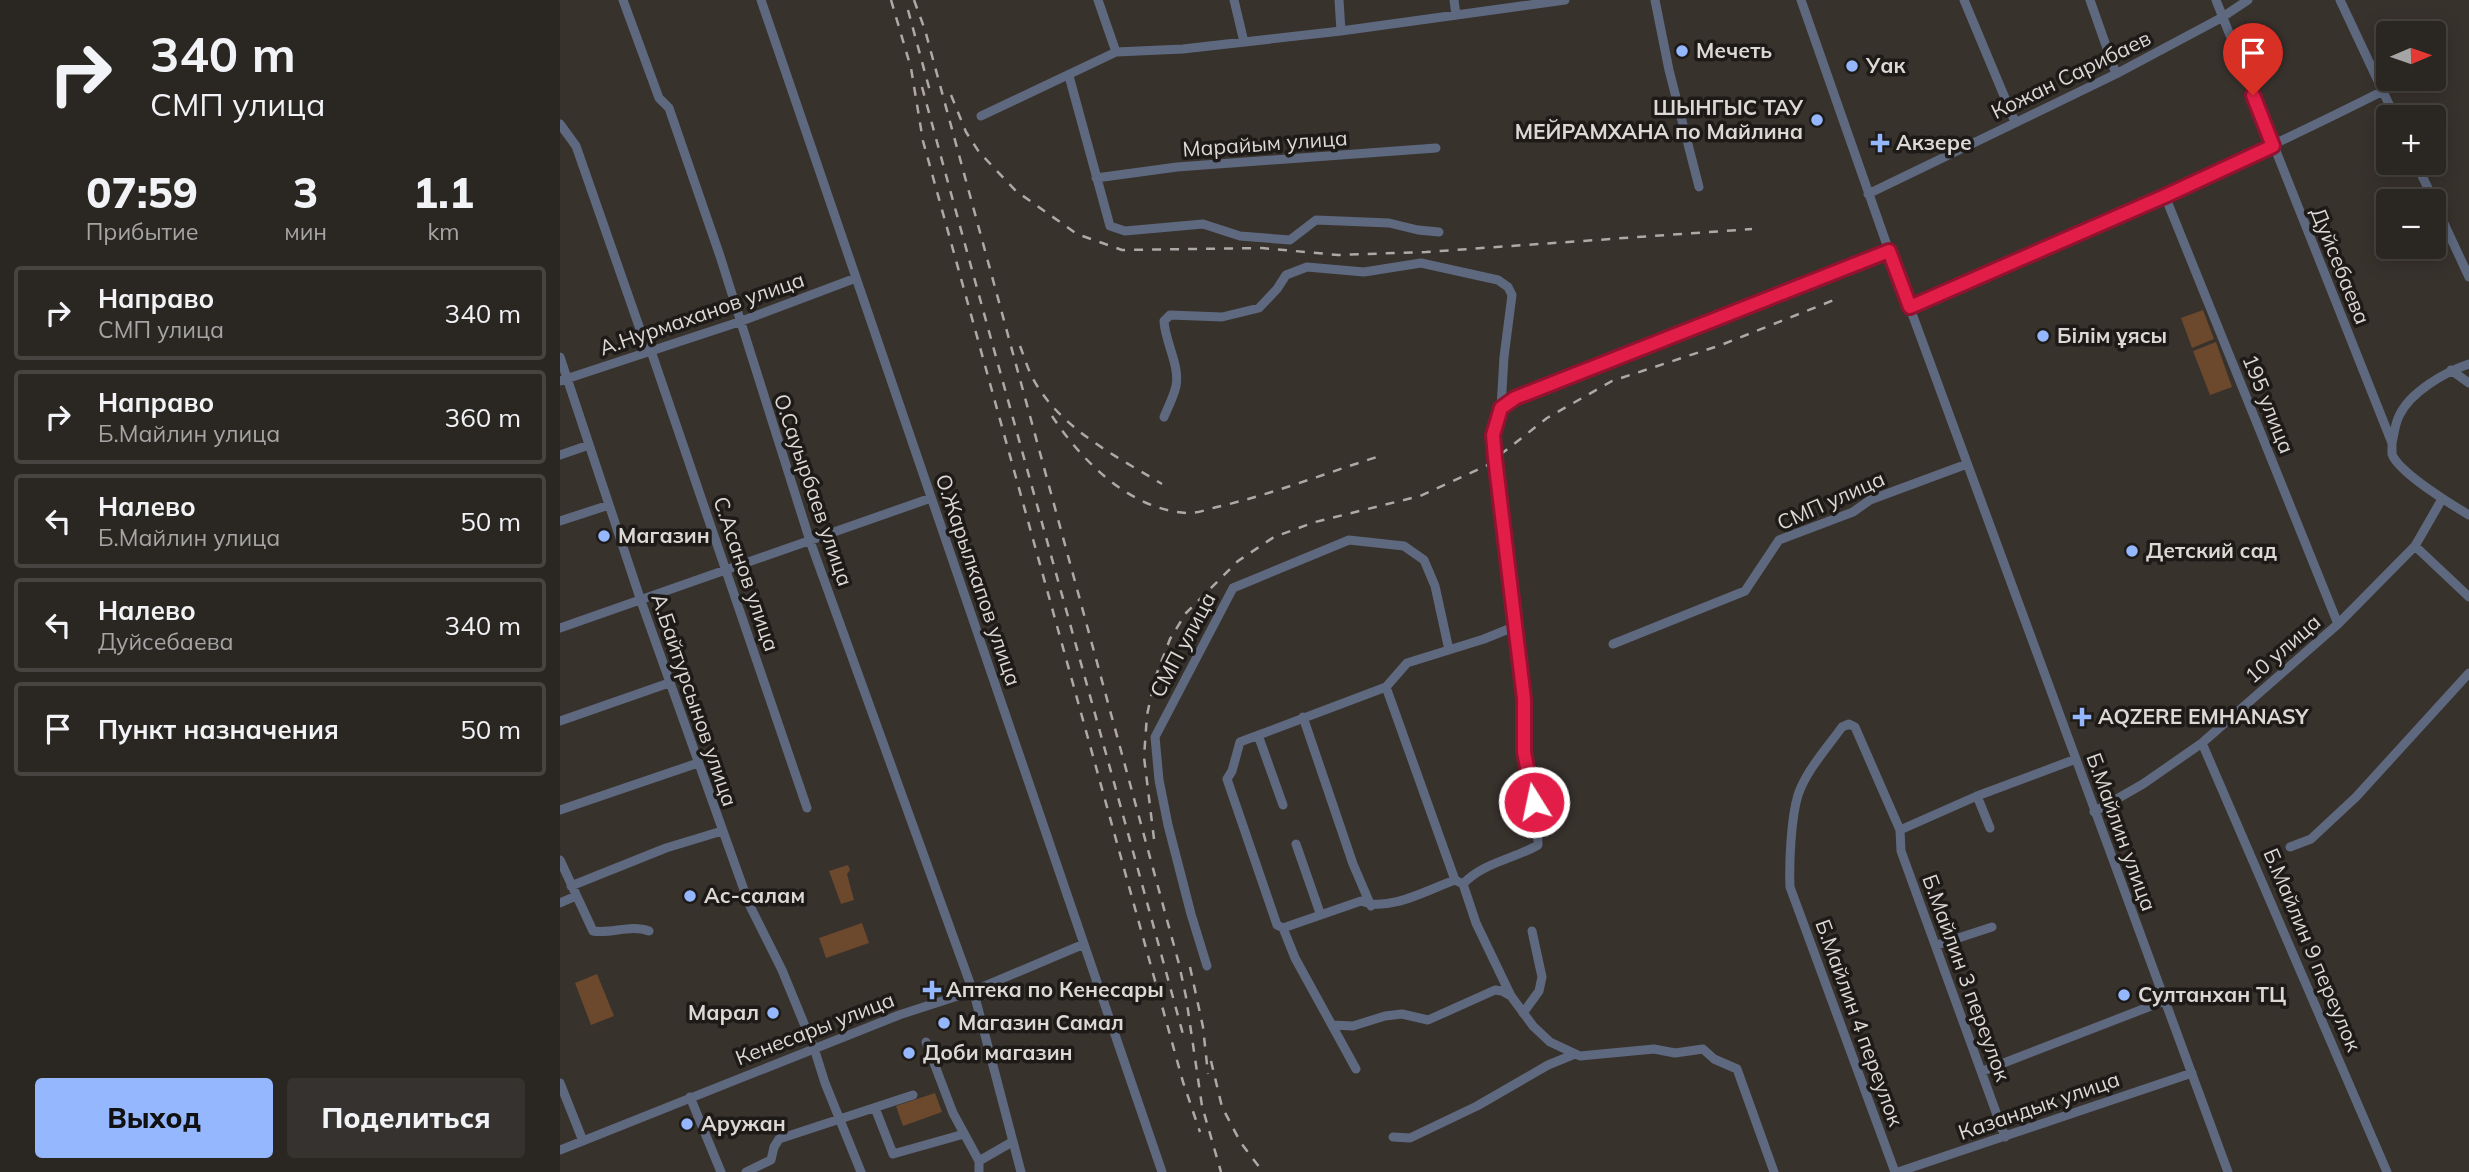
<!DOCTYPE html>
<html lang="ru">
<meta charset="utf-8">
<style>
body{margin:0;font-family:Mulish,sans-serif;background:#36322f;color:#f1f3f6;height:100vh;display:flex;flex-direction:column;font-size:26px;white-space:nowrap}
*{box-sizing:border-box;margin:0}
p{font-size:23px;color:#a5a5a5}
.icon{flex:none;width:38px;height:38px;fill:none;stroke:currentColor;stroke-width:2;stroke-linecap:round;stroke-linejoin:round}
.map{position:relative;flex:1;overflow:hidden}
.drawer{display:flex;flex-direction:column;background:#2a2622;width:560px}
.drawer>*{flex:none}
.banner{background:#2a2622;color:#f1f3f6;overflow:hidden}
.needle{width:46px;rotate:88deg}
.tools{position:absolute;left:1816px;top:21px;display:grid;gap:14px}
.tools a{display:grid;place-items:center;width:70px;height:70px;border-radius:7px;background:#2a2622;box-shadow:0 4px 18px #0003,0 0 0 2px #464340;font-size:35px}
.pin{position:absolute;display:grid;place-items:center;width:60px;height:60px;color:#fff;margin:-72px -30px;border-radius:50% 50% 50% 0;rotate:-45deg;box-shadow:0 0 7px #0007}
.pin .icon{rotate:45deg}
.me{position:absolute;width:77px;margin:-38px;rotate:350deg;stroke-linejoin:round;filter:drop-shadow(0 0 5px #0008)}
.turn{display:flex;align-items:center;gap:24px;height:147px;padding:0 35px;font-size:32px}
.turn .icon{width:91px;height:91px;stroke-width:2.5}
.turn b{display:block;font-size:49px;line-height:60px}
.eta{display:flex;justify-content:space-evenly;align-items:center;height:119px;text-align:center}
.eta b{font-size:42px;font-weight:800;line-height:49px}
.button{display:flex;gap:14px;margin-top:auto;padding:14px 35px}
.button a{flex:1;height:80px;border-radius:7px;background:#94b7fd;color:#111;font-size:28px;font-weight:800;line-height:80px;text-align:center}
.button a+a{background:#36322f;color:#f1f3f6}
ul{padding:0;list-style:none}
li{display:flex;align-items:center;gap:21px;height:94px;margin:0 14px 10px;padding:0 21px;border:4px solid #464340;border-radius:7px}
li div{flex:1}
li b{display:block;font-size:26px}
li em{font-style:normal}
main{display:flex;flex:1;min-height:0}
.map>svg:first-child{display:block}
.green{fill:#6c482c}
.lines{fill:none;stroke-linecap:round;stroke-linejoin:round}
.minor{stroke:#5e697f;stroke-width:9}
.rail{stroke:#aea9a6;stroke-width:2.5;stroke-dasharray:9 9;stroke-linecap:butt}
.route-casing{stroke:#92132f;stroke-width:18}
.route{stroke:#e11d48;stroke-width:12}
.poi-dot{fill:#94b7fd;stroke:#1d1a18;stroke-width:2.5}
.labels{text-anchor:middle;stroke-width:7;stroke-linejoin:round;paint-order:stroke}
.poi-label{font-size:21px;font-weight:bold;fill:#dcd8d5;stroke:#1d1a18;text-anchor:start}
.street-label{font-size:21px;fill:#dcd8d5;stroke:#1d1a18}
</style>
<main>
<section class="drawer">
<div class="banner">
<div class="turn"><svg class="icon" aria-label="right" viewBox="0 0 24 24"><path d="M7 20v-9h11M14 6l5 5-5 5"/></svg><div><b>340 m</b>СМП улица</div></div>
</div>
<div class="eta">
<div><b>07:59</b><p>Прибытие</p></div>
<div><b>3</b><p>мин</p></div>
<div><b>1.1</b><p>km</p></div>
</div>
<ul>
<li><svg class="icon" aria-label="right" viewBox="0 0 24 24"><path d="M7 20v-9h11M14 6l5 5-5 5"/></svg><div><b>Направо</b><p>СМП улица</p></div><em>340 m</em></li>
<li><svg class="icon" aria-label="right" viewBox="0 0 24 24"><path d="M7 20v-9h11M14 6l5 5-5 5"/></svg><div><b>Направо</b><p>Б.Майлин улица</p></div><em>360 m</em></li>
<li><svg class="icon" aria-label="left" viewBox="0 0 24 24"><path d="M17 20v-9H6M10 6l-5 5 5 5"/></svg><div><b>Налево</b><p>Б.Майлин улица</p></div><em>50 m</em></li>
<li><svg class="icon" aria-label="left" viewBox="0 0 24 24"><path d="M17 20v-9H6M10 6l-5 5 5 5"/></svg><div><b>Налево</b><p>Дуйсебаева</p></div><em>340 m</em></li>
<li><svg class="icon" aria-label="arrive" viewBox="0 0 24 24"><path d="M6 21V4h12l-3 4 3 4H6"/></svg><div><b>Пункт назначения</b></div><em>50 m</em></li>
</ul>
<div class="button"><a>Выход</a><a>Поделиться</a></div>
</section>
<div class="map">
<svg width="1909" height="1172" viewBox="0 0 1909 1172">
<rect width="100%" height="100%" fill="#38322d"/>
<path class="green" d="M1643,310L1654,339L1632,348L1621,318Z
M1656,342L1672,387L1650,395L1633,351Z
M288,865L290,870L287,874L294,900L281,904L269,871Z
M302,923L309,943L266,958L259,938Z
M37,974L54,1016L31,1025L15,983Z
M375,1093L382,1112L343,1126L336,1106Z"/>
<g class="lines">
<path class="minor" d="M63,0L99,98L109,108L160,256L250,541L415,997L461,1172
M201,0L602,1172
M538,0L556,52
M674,0L684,42
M779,0L781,31
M894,0L896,15
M1095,0L1109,70L1139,187
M1241,0L1329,251L1668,1172
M1404,0L1455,122
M1530,0L1556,74
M1656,0L1832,443C1832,444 1832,453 1832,454C1838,472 1892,505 1909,515
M1780,0L1835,117
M509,76L550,226L565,231L643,224L680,236L730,240L756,220L829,223L858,230L879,232
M421,116L556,52L623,49L781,31L1005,0
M0,124L16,146L88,352
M1856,163L1874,201
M536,178L617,167L876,148
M1308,194L1556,74L1661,18L1688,0
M1605,196L1778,624
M1874,202L1909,277
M1350,307C1509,238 1668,169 1823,91
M91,351L247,808
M0,357L81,601L189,904L222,970L254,1048L265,1083L301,1172
M1891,370L1909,383
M0,381L179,322L296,278
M604,417C608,407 614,396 616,386C620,365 605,342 604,321L610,315L662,317L699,308L717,289L726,275L747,267L804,272L861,263L938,280L948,287L952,295L944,357L941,408
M1832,443C1834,434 1835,424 1839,416C1850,392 1885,372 1909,364
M0,455L29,445
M0,521L49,505
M1855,546L1909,597
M0,628L371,498
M1053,644L1185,591L1219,540L1293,512L1310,500L1407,464
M826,687L895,880L903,884L916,923L951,996L973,1026L990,1042L1020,1056L1094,1049L1115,1053L1143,1049L1154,1059L1177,1069L1214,1172
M743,717L793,864L811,906
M0,721L109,683
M698,735L723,805
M1642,743L1827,1172
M1417,796L1430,828
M0,810L138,763
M1534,812L1583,784L1642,743L1778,624L1855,546L1882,499
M1340,830L1417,796L1516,759
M736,844L760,913
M1730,847L1751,839L1796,797L1909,673
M0,860L33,931C52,934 71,924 89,931
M895,880C869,889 828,913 801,901L723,928L717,925L667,779L672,771L680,742L826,687L847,663L924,639L956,626
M903,884C922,863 954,859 978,845C978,814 968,784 965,754C961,725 964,696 961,667L935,458L933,434L941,408L955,398L1329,251
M11,886L106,848L162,831
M0,903L16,896
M723,928L735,958L796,1069
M1377,945L1432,927
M647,966L631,914L608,825L599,780L595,737L673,588L789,540L844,546L864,560L875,586L889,650
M963,1013L979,991L982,977L972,931
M772,1025L793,1026L825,1016L842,1014L868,1020L935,990L942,991L951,996
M366,1042L393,1113L419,1161L452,1142
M1423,1071L1604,1001
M0,1083L23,1141
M130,1097L161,1172
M315,1108L333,1154L404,1134
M833,1137L850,1138L917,1106L988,1065L1015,1054
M0,1150L339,1015L413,991L524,944
M186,1172L211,1160L214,1147L219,1139L353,1095
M419,1172V1161
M1335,1172L1230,887C1229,863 1231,818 1238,795C1246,771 1267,748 1282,727L1289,724L1295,727L1340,830L1341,851L1445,1137
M1338,1172L1632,1073"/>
<path class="rail" d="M331,0L351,68L363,141L623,1082L640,1132
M354,0L365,30L619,964L626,997L642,1106L661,1172
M348,10L371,95
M362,87C448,404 538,721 624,1038
M391,95L406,132L419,152L456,191L517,234L562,250L702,248L778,255L866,252L1192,229
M460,346C464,356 467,367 472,377C499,428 554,455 602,484
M492,416C521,460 569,509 626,513C636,514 648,509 657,507C713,494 766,473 820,456
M594,839L584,757L587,715L595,678L610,639L626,613L678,561L714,537L755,522L860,496L926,466L987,418L1052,381L1161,345L1279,298
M630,967L643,1027L648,1074
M651,1061L662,1107L681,1143L703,1172"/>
</g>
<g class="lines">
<g class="route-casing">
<path id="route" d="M974,802L964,752V699L935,458L933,435L941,408L955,398L1329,251L1350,307L1605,196L1713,146L1693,95"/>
</g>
<use href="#route" class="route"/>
</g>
<g class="poi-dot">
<circle cx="1122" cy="51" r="7"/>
<circle cx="1292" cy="66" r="7"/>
<circle cx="1257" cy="120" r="7"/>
<path d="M1316.5 132.5h7v7h7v7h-7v7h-7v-7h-7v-7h7z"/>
<circle cx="1483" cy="336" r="7"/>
<circle cx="44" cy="536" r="7"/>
<circle cx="1572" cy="551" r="7"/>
<path d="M1518.5 706.5h7v7h7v7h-7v7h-7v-7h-7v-7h7z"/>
<circle cx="130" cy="896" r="7"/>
<path d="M368.5 979.5h7v7h7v7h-7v7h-7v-7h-7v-7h7z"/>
<circle cx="1564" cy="995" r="7"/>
<circle cx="213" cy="1013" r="7"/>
<circle cx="384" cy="1023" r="7"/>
<circle cx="349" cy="1053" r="7"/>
<circle cx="127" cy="1124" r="7"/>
</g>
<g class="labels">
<g class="poi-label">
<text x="1136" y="58">Мечеть</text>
<text x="1306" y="73">Уак</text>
<text x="1243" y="115" text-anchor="end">ШЫНГЫС ТАУ<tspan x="1243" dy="24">МЕЙРАМХАНА по Майлина</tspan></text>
<text x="1336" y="150">Акзере</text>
<text x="1497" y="343">Білім ұясы</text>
<text x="58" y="543">Магазин</text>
<text x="1586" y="558">Детский сад</text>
<text x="1538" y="724">AQZERE EMHANASY</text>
<text x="144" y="903">Ас-салам</text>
<text x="386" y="997">Аптека по Кенесары</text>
<text x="1578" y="1002">Султанхан ТЦ</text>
<text x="199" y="1020" text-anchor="end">Марал</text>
<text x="398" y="1030">Магазин Самал</text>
<text x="363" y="1060">Доби магазин</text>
<text x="141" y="1131">Аружан</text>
</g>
<g class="street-label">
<text transform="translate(1511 75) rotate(-26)" y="7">Кожан Сарибаев</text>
<text transform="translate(705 144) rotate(-4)" y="7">Марайым улица</text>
<text transform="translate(1780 266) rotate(68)" y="7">Дуйсебаева</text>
<text transform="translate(142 314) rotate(-19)" y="7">А.Нурмаханов улица</text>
<text transform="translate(1708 404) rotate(68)" y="7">195 улица</text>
<text transform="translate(253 490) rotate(71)" y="7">О.Сауырбаев улица</text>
<text transform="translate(1271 501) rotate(-24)" y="7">СМП улица</text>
<text transform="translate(186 574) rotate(71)" y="7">С.Асанов улица</text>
<text transform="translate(418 580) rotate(71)" y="7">О.Жарылкапов улица</text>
<text transform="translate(623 645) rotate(-62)" y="7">СМП улица</text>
<text transform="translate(1723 649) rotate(-41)" y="7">10 улица</text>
<text transform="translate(134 700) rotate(71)" y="7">А.Байтурсынов улица</text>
<text transform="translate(1561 832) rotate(70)" y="7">Б.Майлин улица</text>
<text transform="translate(1752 950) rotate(67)" y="7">Б.Майлин 9 переулок</text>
<text transform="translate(1406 978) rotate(70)" y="7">Б.Майлин 3 переулок</text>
<text transform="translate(1299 1023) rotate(70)" y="7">Б.Майлин 4 переулок</text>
<text transform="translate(255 1029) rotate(-21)" y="7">Кенесары улица</text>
<text transform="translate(1479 1106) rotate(-19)" y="7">Казандык улица</text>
</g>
</g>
</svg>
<div class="tools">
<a><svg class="needle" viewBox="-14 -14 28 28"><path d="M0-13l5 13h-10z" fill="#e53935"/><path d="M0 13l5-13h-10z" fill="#a5a5a5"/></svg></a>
<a>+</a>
<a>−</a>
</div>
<div class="pin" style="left:1693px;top:95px;background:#d93025"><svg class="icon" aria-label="arrive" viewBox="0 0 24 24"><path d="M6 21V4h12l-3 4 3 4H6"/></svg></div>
<svg class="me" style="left:974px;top:802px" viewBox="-20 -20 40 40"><circle r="17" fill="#e11d48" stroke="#fff" stroke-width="3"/><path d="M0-11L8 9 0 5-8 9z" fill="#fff"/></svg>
</div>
</main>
